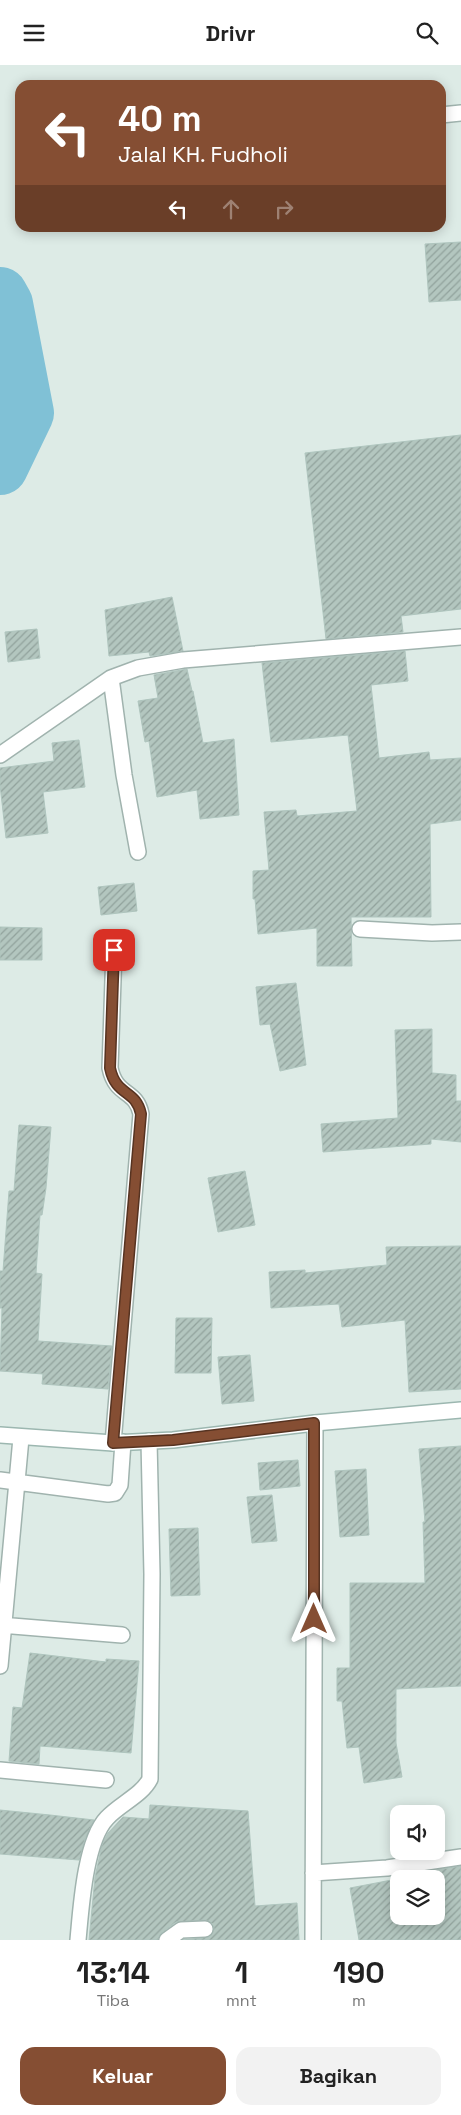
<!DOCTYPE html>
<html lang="id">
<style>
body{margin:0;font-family:"Space Grotesk",sans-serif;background:#f2f2f2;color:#222;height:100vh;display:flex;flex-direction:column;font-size:19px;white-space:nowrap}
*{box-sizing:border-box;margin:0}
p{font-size:16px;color:#767676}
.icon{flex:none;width:28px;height:28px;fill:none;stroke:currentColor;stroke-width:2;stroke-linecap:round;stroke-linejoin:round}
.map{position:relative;height:1875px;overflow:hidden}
.drawer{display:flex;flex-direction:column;background:#fff;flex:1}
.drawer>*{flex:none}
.top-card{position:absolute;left:15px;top:15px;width:431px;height:152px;border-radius:15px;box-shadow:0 2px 12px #0003;background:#854e33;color:#fff;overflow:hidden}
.buttons{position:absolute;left:390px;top:1740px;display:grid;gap:10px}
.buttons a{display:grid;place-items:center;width:55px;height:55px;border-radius:10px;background:#fff;box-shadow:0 2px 12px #0003;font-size:25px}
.pin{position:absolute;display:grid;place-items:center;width:42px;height:42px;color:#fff;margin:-21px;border-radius:10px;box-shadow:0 2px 8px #0006}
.me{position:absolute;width:55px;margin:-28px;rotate:0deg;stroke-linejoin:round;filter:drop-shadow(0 0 4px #0008)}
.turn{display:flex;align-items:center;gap:18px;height:105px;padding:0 20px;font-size:22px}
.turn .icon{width:65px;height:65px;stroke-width:2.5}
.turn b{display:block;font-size:35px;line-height:42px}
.lanes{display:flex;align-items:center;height:48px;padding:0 20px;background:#0003;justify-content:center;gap:25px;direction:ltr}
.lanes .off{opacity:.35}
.eta{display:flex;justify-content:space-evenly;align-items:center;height:85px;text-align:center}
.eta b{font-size:30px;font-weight:600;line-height:35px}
.cta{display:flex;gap:10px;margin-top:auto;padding:10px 20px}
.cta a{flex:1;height:58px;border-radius:15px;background:#854e33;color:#fff;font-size:20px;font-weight:600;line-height:58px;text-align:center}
.cta a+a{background:#f2f2f2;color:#222}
header{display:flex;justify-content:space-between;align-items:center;height:65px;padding:0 20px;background:#fff;font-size:22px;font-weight:600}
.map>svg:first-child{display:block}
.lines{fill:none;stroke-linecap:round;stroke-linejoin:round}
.river{stroke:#80c1d6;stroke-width:56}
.building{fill:url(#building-hatch);stroke:#afc5be;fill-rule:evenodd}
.street-casing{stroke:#a0b3ae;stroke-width:18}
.secondary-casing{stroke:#9cb7b0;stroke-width:18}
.street{stroke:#fff;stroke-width:15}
.secondary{stroke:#fff;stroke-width:15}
.route-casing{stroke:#563321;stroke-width:12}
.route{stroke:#854e33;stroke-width:9}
</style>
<header><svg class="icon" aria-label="menu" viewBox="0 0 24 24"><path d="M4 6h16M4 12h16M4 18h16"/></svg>Drivr<svg class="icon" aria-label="search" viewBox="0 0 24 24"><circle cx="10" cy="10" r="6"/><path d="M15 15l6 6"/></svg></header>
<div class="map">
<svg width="461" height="1875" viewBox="0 0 461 1875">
<defs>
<pattern id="building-hatch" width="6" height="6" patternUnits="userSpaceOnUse" patternTransform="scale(1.25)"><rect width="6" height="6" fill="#b3c6bf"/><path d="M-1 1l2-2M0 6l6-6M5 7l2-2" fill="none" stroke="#91a29c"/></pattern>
</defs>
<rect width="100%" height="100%" fill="#ddebe6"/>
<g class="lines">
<path class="river" d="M0,230L5,239L26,348L0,402"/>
</g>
<path class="building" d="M461,177V235L429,237L425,179Z
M461,370V544L401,551L403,567L326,574L305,388Z
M172,532L183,586L150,591L149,587L109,591L105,545Z
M37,564L40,593L8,597L5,567Z
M405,586L408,616L371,620L379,693L429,687L430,695L461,693V755L430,759L431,852H351L352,901H317V863L258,869L255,834H253V806L269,805L264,747L296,745L297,751L357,746L348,670L271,677L262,598Z
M187,604L192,626H193L203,678L234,674L239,750L200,754L197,725L157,732L149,676L145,677L138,636L158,633L154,610Z
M79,675L85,722L43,727L48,768L6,773L0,720V703L54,696L52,678Z
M134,818L137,846L101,850L98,822Z
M0,862L42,863V895H0Z
M296,918L306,1000L280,1006L270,959L260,960L256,922Z
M432,964V1008L456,1010V1036H461V1077L431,1074V1079L323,1087L321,1059L398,1053L395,965Z
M19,1060L51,1062L46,1123L42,1150H40L36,1208L42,1209L38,1276L112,1281L108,1324L42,1319L43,1309L0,1306L2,1243H0V1206H3L9,1126H14Z
M245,1106L255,1160L218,1167L208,1113Z
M461,1181V1324L409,1327L405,1255L342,1262L339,1239L271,1243L269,1207L305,1205V1208L387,1200L386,1182Z
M176,1253H212L211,1308H175Z
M250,1290L254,1336L222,1339L218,1292Z
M461,1381V1621L396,1624V1678L402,1712L364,1718L359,1682L347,1683L342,1636H337V1603H350V1518H425L423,1457H425L419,1384Z
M298,1395L300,1421L260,1425L258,1398Z
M366,1404L369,1470L340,1472L335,1406Z
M272,1430L277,1476L252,1478L247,1432Z
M198,1463L200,1530L171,1531L169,1464Z
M30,1588L106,1597V1594L139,1596L131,1688L40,1681L39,1699L9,1696L13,1642L22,1643Z
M150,1740L248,1746L255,1841L297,1838L299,1875H183L210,1872L214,1864L213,1859L205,1855L176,1857L161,1868L158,1875H89L95,1812L102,1780L108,1768L123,1752L149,1754Z
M0,1745L50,1750L94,1755L85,1774L79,1795L0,1789Z
M461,1801V1875H359L350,1823L423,1809V1807ZM399,1814H436V1851H399Z"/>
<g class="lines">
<g class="street-casing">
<path id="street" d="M441,50L461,48
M111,613L124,710L138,787
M0,690L111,613L138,603L183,595L461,572
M360,864L432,868L461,867
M113,1378L141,1049C136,1024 116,1032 110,1003L114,885
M0,1415L108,1429L115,1428L120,1420L123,1377
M0,1560L122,1570
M0,1601L21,1373
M0,1705L106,1715
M313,1808L387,1803L461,1792
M78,1875C81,1843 85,1776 107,1753C120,1739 142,1730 150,1714L152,1509L149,1376
M167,1875L181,1865L205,1864
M313,1875L315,1358"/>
</g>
<g class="secondary-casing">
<path id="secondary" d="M0,1370L113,1378L173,1375L315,1358L461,1345"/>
</g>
<use href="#street" class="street"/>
<use href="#secondary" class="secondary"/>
</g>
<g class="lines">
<g class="route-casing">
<path id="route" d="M114,885L110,1003C116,1032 136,1024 141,1049L113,1378L173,1375L314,1358V1554"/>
</g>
<use href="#route" class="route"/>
</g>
</svg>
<div class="buttons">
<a><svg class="icon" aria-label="sound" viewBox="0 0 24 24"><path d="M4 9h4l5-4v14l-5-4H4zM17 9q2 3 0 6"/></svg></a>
<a><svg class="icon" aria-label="layers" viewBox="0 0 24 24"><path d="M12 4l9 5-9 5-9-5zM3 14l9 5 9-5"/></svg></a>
</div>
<div class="pin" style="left:114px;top:885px;background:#d93025"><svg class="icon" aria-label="arrive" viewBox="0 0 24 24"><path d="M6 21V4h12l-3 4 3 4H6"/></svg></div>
<svg class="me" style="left:314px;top:1554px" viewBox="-20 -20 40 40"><path d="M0-17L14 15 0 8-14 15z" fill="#854e33" stroke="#fff" stroke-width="4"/></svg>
<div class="top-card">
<div class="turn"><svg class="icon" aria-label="left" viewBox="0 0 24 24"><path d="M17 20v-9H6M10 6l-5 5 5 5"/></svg><div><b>40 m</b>Jalal KH. Fudholi</div></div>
<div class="lanes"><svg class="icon" aria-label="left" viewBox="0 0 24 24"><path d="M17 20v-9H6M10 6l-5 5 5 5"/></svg><svg class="icon off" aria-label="ahead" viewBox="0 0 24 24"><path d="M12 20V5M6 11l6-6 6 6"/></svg><svg class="icon off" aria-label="right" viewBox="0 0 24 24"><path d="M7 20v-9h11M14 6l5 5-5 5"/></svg></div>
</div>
</div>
<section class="drawer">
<div class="eta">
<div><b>13:14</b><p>Tiba</p></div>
<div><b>1</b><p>mnt</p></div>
<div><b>190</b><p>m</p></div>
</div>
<div class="cta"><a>Keluar</a><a>Bagikan</a></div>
</section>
